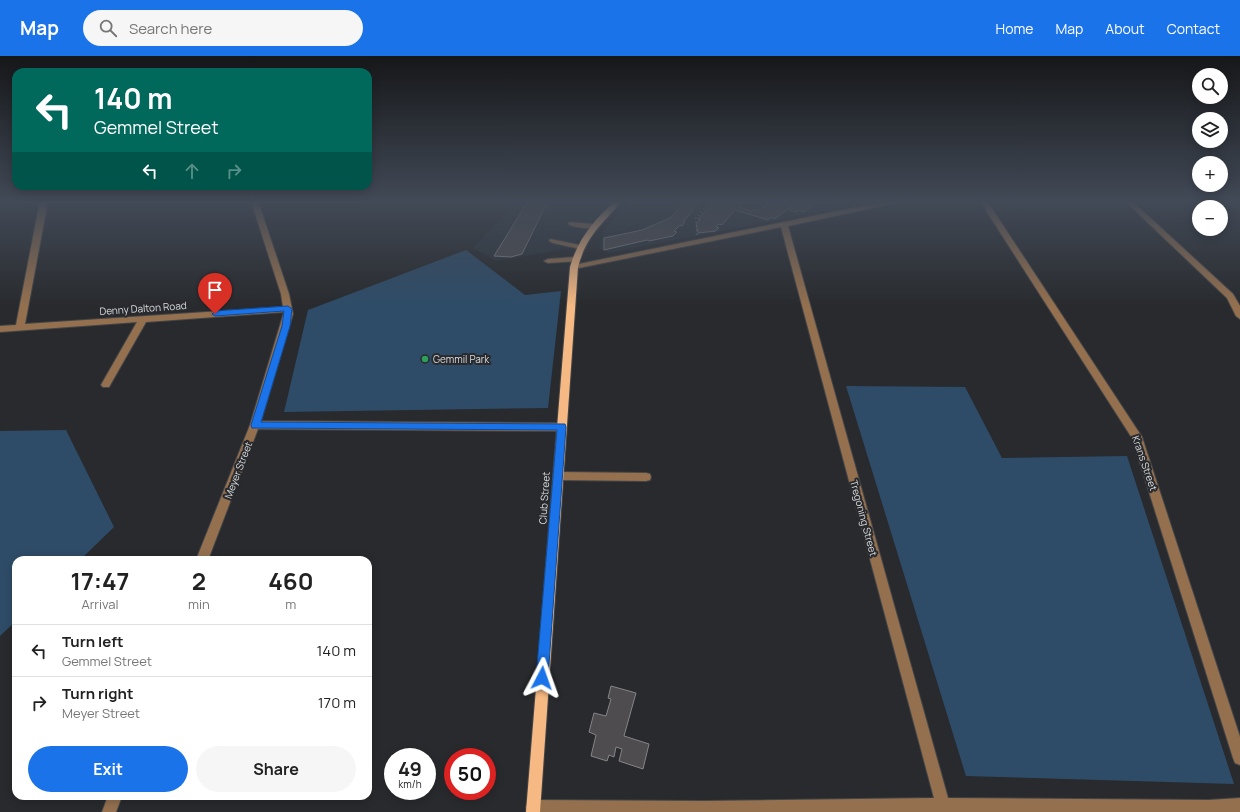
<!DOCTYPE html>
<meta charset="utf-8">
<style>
body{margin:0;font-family:Manrope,sans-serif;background:#f6f6f6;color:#222;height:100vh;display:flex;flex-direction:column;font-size:15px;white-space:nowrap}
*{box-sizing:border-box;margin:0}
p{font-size:13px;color:#767676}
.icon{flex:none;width:22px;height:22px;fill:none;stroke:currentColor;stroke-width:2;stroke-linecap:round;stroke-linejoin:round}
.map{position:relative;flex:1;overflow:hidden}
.sheet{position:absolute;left:12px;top:500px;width:360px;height:244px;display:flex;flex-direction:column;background:#fff;border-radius:12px;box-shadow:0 2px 10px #0003}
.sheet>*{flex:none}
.top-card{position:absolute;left:12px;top:12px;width:360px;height:122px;border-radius:12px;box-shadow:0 2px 10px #0003;background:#00695c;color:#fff;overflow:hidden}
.fabs{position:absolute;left:1192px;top:12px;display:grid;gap:8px}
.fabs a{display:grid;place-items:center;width:36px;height:36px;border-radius:50%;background:#fff;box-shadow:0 2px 10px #0003;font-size:20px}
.speed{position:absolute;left:384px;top:692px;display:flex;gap:8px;font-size:20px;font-weight:700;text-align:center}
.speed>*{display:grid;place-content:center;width:52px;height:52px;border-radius:50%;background:#fff;box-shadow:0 2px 10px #0003;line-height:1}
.speed small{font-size:10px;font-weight:400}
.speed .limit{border:6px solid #d22;background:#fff;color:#111}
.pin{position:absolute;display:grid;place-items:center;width:34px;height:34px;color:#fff;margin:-41px -17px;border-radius:50% 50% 50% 0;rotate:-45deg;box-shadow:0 0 4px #0007}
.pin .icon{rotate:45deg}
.me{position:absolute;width:44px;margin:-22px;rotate:4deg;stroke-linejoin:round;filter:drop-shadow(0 0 3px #0008)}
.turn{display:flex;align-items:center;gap:14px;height:84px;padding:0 16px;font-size:18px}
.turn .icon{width:52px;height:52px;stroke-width:2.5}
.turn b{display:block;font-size:28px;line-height:34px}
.lanes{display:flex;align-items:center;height:38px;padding:0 16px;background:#0003;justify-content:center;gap:20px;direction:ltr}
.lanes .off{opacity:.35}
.eta{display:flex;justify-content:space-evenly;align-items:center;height:68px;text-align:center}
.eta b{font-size:24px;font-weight:700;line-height:28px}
.button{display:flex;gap:8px;margin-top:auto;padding:8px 16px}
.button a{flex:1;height:46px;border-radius:24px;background:#1a73e8;color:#fff;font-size:16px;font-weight:700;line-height:46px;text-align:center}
.button a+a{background:#f6f6f6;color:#222}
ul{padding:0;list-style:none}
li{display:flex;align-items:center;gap:12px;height:52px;padding:0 16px;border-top:1px solid #e0e0e0}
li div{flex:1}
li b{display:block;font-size:15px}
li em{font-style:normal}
header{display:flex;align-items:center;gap:24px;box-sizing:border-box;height:56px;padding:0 20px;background:#1a73e8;color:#fff}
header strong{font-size:19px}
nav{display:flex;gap:22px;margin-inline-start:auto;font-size:14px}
.search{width:280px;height:36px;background:#f6f6f6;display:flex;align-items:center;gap:10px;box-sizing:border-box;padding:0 14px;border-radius:22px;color:#767676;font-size:15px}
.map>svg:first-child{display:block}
.built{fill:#2c333a}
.green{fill:#2e4c68}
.building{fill:#4e4c4f;stroke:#868487}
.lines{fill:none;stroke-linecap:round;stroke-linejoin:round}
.minor-casing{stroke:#444649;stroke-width:2}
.major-casing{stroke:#444649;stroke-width:2}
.path{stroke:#7c7e80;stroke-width:1.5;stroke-dasharray:1.5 2.5;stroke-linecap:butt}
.minor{fill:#94704f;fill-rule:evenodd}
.major{fill:#f6b983;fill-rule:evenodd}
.route{fill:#1a73e8;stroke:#114b97}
.leisure-dot{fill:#2e9e5b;stroke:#282a2d;stroke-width:1.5}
.labels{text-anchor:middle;stroke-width:4;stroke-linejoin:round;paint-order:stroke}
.street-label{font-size:10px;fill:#dadcde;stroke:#282a2d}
.poi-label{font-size:10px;fill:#dadcde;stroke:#282a2d;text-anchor:start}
</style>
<header>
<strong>Map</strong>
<div class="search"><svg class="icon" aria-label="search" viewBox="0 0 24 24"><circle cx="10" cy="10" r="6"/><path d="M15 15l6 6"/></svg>Search here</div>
<nav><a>Home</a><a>Map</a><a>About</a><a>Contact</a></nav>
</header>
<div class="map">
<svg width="1240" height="756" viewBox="0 0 1240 756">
<rect width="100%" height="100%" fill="#282a2d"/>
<path class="built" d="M517,145H616L570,192L496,205L473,192Z
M632,145H875L609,197L600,193L604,172Z"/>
<path class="green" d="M466,194L525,239L561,235L548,352L284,356L308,254Z
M846,330L965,331L1002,402L1127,400L1234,728L966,720Z
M66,374L114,471L80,504H16V565L0,580V375Z"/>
<path class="building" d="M528,145H548L522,198L511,201L494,200Z
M685,145H701L683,166H685L682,170L680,169L674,175L677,176L673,180L649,185L647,184L604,194V182L642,174L670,162Z
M712,145H743L739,151L752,155L754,153L758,155L771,145H818L804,156L799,154L796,156L789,154L792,151H791L774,163L771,161L768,164L735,154L722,169L719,168L716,171L719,172L716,175L698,177L696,167L700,164L698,163L712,148H710Z
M611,630L636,637L624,680L649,688L643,713L619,705L622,693L616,691L614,701L609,699L607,705L591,700L596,679L589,676L594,657L606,660L611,643L608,642Z"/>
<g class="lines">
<g class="minor-casing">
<path id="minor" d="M40,145H48L25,268L283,251L281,238L251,145H258L289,238L293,258L261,365L561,367L565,368L566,371L565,374L561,375L258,373L208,504H196L250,369L284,256L146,266L109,331H103L101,329L137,266L0,276V270L16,269Z
M886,145H900L897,147L788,170L948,742L1209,744L1240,742V756H528L526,751L528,746L533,744L704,745L934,742L781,171L574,213L570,211L574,209Z
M980,145H987L1142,381L1240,681V709L1235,707L1233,702L1132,382Z
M1125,145H1132L1233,238L1240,250V263L1236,260L1227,242Z
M569,166L594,168L598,170C592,174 574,172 568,168Z
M550,183L580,189L584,191L580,193L553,187L549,185Z
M576,201H579V205L548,207L544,205L548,203Z
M558,416L646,417L650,418L651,421L650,424L646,425L558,424L554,423L553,420L554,417Z
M108,740H122L116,756H102Z"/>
</g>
<g class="major-casing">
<path id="major" d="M615,145H622C602,169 587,178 578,211L540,756H526L570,211C578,183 594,164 615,145Z"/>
</g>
<path class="path" d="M697,179L696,162L711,145"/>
<use href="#minor" class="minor"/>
<use href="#major" class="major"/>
</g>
<linearGradient id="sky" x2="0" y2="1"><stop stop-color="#161719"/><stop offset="0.58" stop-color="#424a57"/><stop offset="1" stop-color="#424a57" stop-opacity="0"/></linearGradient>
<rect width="1240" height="251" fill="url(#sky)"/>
<path class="route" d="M288,250L292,253L290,270L261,366L565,368L566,371L548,622L546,627L542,628L538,627L536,622L557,374L252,372L251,369L282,270L284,255L215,260L212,258L215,255Z"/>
<circle class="leisure-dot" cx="425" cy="303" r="4"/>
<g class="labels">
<g class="street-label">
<text transform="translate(143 252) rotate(-4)" y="4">Denny Dalton Road</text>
<text transform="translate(1145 407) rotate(71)" y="4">Krans Street</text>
<text transform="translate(238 414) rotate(-69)" y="4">Meyer Street</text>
<text transform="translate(544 442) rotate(-86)" y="4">Club Street</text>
<text transform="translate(864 462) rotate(75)" y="4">Tregoning Street</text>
</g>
<g class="poi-label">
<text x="433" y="307">Gemmil Park</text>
</g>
</g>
</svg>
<div class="fabs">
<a><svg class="icon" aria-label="search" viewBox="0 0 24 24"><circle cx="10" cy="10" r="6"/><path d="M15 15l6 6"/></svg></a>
<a><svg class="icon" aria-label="layers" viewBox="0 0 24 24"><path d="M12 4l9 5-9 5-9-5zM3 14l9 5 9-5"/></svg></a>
<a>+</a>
<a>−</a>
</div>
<div class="speed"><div>49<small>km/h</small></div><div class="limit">50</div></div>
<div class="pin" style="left:215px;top:258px;background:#d93025"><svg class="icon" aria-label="arrive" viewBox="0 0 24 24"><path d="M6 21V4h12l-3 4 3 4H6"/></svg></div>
<svg class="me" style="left:542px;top:622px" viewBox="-20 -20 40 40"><path d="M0-17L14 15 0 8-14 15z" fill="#1a73e8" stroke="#fff" stroke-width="4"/></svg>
<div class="top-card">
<div class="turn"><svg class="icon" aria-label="left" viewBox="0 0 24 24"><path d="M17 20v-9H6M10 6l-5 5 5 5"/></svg><div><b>140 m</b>Gemmel Street</div></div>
<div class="lanes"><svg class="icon" aria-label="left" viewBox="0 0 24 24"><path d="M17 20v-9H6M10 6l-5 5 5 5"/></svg><svg class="icon off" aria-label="ahead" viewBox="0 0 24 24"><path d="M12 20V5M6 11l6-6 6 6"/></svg><svg class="icon off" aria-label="right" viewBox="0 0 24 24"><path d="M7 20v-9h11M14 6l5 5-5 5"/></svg></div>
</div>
<section class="sheet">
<div class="eta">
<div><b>17:47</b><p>Arrival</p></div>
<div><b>2</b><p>min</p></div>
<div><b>460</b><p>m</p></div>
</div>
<ul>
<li><svg class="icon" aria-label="left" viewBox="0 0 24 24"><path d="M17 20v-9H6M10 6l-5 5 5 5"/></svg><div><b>Turn left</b><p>Gemmel Street</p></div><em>140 m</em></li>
<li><svg class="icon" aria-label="right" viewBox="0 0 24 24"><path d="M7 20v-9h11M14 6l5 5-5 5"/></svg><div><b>Turn right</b><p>Meyer Street</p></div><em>170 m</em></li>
</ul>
<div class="button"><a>Exit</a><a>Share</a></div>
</section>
</div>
